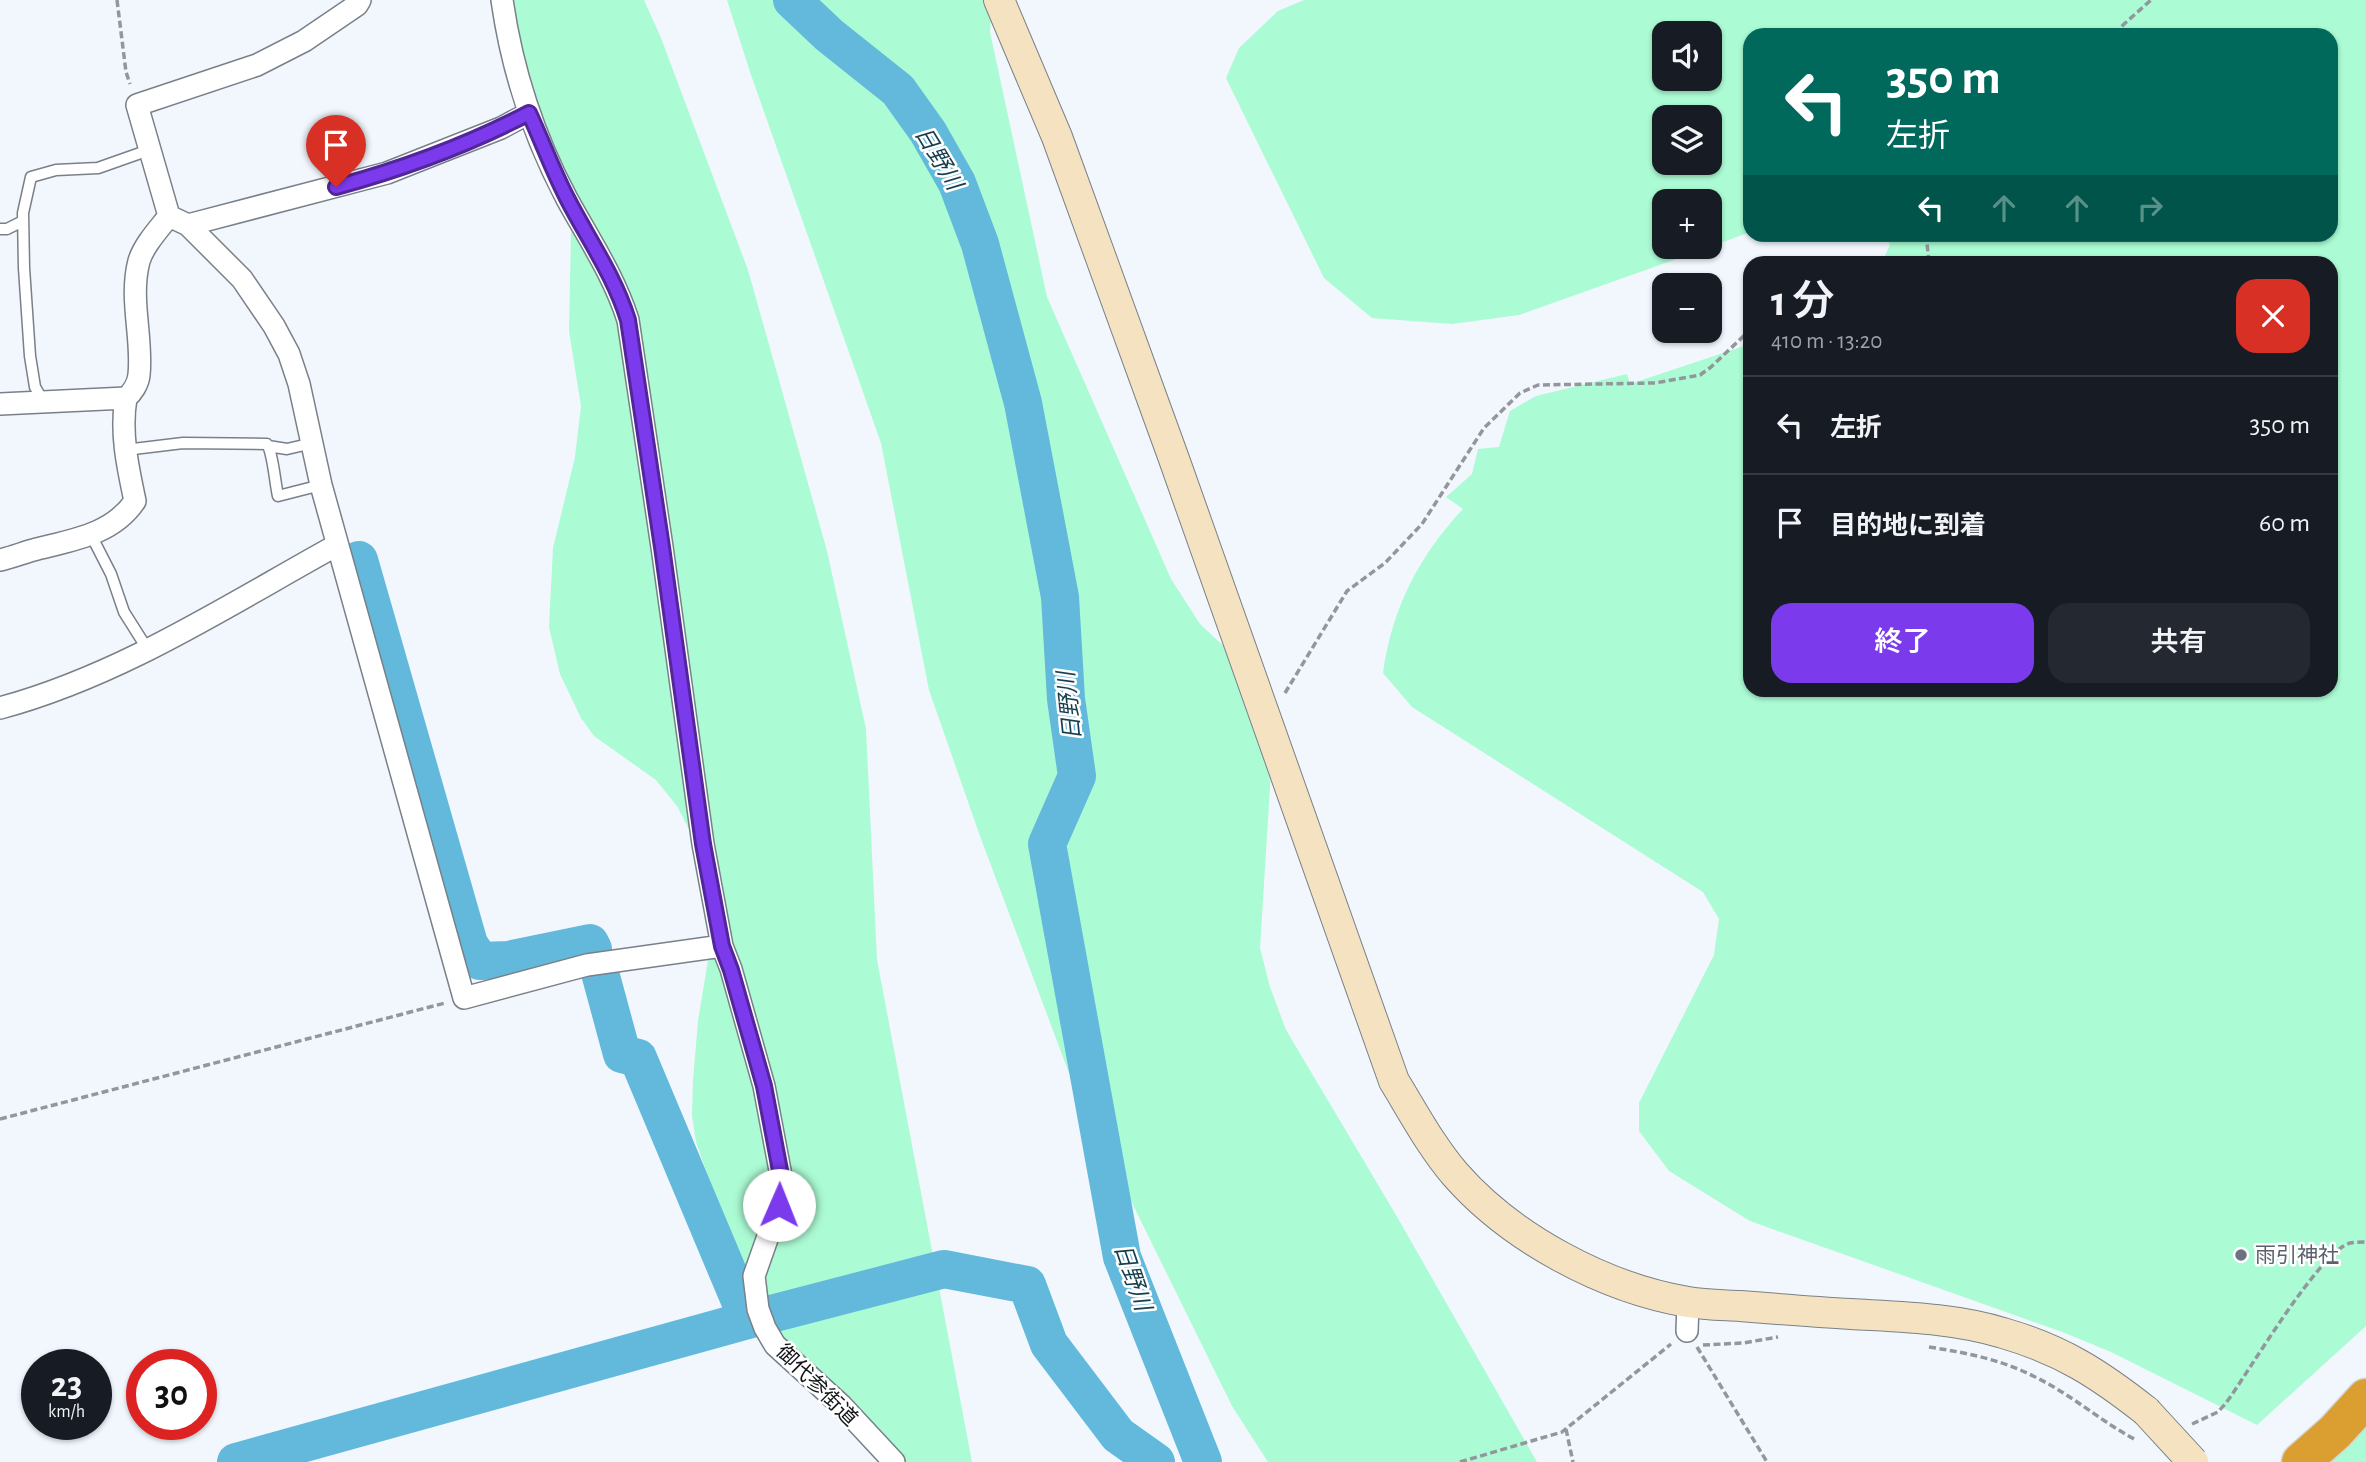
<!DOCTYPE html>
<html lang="ja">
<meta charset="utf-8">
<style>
body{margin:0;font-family:"Alegreya Sans","Noto Sans JP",sans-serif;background:#242831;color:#f1f3f6;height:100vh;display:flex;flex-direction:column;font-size:26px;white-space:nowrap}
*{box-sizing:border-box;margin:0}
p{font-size:23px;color:#9ea1a6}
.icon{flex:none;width:38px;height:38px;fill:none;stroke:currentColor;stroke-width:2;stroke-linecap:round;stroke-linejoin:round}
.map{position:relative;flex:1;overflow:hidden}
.panel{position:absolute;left:1743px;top:256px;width:595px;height:441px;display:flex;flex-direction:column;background:#171b24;border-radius:21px;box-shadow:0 2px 5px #0004}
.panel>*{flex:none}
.top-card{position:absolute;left:1743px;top:28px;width:595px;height:214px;border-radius:21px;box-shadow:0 2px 5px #0004;background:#00695c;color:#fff;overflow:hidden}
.buttons{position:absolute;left:1652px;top:21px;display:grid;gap:14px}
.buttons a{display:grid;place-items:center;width:70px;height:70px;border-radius:14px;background:#171b24;box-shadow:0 2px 5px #0004;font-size:35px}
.speed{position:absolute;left:21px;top:1349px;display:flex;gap:14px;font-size:35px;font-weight:700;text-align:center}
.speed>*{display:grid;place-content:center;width:91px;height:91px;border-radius:50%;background:#171b24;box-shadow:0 2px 5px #0004;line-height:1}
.speed small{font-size:18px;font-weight:400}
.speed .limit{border:10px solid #d22;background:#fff;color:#111}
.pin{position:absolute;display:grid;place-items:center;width:60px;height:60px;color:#fff;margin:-72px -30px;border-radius:50% 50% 50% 0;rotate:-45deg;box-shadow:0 0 7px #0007}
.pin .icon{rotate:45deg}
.me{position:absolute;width:77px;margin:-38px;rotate:1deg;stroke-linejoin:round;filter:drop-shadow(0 0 5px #0008)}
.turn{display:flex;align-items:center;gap:24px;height:147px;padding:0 28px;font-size:32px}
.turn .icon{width:91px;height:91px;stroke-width:2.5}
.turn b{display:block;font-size:49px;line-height:60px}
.lanes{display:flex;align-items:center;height:66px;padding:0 28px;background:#0003;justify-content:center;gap:35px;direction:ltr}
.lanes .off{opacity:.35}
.round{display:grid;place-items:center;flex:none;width:74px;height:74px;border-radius:21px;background:#242831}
.summary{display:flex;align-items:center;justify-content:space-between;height:119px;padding:0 28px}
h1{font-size:42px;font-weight:600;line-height:52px}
.cta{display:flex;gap:14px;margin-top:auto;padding:14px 28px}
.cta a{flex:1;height:80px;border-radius:21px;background:#7c3aed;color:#fff;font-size:28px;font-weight:600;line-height:80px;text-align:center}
.cta a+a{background:#242831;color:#f1f3f6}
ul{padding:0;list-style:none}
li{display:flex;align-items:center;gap:21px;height:98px;padding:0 28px;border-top:2px solid #363941}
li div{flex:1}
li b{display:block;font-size:26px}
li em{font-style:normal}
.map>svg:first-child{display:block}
.green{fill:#abfbd4;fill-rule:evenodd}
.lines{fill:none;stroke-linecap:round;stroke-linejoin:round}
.river{stroke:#62b9db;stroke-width:38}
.lane-casing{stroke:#7a8088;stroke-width:13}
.street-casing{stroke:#7a8088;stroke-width:24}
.secondary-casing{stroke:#7a8088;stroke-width:32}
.highway-casing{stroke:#d4d5d5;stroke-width:41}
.path{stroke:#93979c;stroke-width:3.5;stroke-dasharray:7 3.5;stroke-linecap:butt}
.lane{stroke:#fff;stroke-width:10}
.street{stroke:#fff;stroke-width:21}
.secondary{stroke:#f4e2c1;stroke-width:30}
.highway{stroke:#db9e31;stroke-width:38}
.secondary-bridge-casing{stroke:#7a8088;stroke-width:32;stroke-linecap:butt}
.secondary-bridge{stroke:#f4e2c1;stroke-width:30}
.route-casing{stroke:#51269a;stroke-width:18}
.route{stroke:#7c3aed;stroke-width:12}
.worship-dot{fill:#6b7280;stroke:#fff;stroke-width:2.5}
.labels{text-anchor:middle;stroke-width:5;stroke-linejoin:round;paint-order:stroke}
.worship-label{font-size:21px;fill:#5b616d;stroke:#fff;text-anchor:start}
.street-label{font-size:21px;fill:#121417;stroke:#fff}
.water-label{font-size:23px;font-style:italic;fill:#173e4d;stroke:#fff}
</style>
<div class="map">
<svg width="2366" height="1462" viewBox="0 0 2366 1462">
<rect width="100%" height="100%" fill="#f1f7fd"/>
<path class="green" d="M511,0H644L661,38L748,270L827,551L866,729L877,960L972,1462H900L809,1367L752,1302L696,1142L692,1116L693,1080L698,1021L713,930L691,833L677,806L656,780L594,736L581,718L560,674L549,627L553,548L575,457L581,406L569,331L572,183L532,98Z
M727,0H992L990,32L1047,297L1171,579L1200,624L1230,652L1272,755L1260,948L1270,987L1286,1030L1396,1215L1537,1462H1268L1232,1406L1072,1081L980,836L929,690L881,443L750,72Z
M1304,0H2366V1326L2257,1425L2111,1352L2065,1333L1750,1221L1669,1171L1639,1131V1103L1714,955L1719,919L1703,892L1412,707L1383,673C1392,608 1419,556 1463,509L1446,497L1472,474L1478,449L1499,447L1510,411L1536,396L1627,374L1630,384L1750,344V690H2331V262H1882L1890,245L1885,235L2331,234V35H1750V232L1710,247V201H1664V247H1710L1519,315L1452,324L1372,318L1324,278L1226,78L1239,48L1278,11ZM1664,33H1710V79H1664ZM1664,117H1710V163H1664Z
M2366,1416V1462H2322Z"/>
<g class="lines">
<path class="river" d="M792,0L829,35L898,90L928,132L957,183L980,244L1023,403L1060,597L1066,699L1077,776L1047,844L1122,1257L1203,1462
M359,560L469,944L480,961L508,960L590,943L593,949
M599,969L622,1054L638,1058L748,1320
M236,1462L748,1320L944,1269L1027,1285L1049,1344L1118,1435L1156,1462"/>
<g class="lane-casing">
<path id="lane" d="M0,229H7L23,221
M43,401L35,387L30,356L24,268L23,213L31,177L56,170L98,168L149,150
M268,446L287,449L313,443
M125,450L183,443L267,444C273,453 275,483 278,496L321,485
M91,535L111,574L124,612L148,650"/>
</g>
<g class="street-casing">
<path id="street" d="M360,0L357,5L304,41L257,65L137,105L169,216L188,225L242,279L274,326L289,354L299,384L321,485L464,998L587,965L722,946
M502,0C512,70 534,137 567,199C589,239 614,276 628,320L662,547L703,844L722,946L731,969L764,1086L782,1181L779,1205L754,1276L758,1309L765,1328L775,1345L841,1405L894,1462
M188,225L387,173L501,128L529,113
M0,404L126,398C132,393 138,384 139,375C143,338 129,299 139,261C144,245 158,230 169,216
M0,560C13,557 25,552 37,549C73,540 113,534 135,501C128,468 120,433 126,398
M0,708C122,675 228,605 337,545
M1687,1331L1688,1303"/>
</g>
<g class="secondary-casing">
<path id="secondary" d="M999,0L1057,137L1174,459L1394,1081C1413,1112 1431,1146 1455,1174C1511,1238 1604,1288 1688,1302C1705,1305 1723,1305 1740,1306C1777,1309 1814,1312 1851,1314C1901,1317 1955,1318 2003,1333C2062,1350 2099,1374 2146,1411"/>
</g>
<g class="highway-casing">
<path id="highway" d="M2301,1462L2335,1432L2366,1398"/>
</g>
<path class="path" d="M117,0L126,72L130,84
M2116,35L2123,25L2151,0
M1926,234L1929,262
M1285,693L1347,591L1385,563L1422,524L1484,428L1520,393L1538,385L1655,383L1700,375L1711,367L1750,330
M0,1119L445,1003
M1703,1345L1743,1343L1778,1337
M1697,1347L1767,1462
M1929,1347C1968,1353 2004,1360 2039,1379C2073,1396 2102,1422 2136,1440
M2192,1424L2218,1412L2226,1403C2249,1372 2318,1253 2350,1243C2354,1242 2361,1242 2366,1242
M1566,1429L1573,1462
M1460,1462L1562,1432L1671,1344"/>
<use href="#lane" class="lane"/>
<use href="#street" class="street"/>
<use href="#secondary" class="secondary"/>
<use href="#highway" class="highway"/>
<g class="secondary-bridge-casing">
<path id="secondary-bridge" d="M2146,1411L2193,1462"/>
</g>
<use href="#secondary-bridge" class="secondary-bridge"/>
</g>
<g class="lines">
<g class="route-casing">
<path id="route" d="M336,187C402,169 468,145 529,113C542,141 553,171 567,198C588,239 614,275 628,320L662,547L703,844L722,946L731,970L764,1086L782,1181L779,1205"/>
</g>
<use href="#route" class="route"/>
</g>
<circle class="worship-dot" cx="2241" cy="1255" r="7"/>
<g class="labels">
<g class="worship-label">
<text x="2255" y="1262">雨引神社</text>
</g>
<g class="street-label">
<text transform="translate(817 1385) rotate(45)" y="7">御代参街道</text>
</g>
<g class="water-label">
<text transform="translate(939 158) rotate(59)" y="8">日野川</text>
<text transform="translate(1069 706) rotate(-96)" y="8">日野川</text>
<text transform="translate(1133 1277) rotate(71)" y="8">日野川</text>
</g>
</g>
</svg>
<div class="buttons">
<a><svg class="icon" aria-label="sound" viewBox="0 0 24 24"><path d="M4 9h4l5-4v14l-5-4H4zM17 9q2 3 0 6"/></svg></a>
<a><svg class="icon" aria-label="layers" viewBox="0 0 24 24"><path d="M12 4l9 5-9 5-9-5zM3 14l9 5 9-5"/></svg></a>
<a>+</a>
<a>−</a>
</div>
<div class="speed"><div>23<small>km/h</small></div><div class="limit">30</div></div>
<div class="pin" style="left:336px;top:187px;background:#d93025"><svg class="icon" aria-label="arrive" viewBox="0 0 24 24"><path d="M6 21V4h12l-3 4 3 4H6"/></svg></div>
<svg class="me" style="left:779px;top:1205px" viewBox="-20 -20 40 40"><circle r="19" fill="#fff"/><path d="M0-13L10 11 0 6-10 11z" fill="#7c3aed"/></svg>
<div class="top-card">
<div class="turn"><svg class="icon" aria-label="left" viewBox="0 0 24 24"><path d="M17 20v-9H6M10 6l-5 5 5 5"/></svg><div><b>350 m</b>左折</div></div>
<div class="lanes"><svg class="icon" aria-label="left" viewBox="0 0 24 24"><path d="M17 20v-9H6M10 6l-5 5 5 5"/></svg><svg class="icon off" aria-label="ahead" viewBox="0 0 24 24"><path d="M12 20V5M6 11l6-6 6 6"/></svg><svg class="icon off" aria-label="ahead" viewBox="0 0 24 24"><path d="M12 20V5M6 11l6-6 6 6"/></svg><svg class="icon off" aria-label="right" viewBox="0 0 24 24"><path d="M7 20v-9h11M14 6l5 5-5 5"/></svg></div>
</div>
<section class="panel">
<div class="summary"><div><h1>1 分</h1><p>410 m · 13:20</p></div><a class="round" style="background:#d93025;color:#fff"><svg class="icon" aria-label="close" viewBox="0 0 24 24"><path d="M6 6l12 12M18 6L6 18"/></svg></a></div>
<ul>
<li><svg class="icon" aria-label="left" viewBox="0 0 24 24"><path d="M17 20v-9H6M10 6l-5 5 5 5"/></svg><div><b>左折</b></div><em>350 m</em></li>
<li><svg class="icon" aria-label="arrive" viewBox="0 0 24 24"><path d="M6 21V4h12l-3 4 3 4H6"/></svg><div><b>目的地に到着</b></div><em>60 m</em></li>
</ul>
<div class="cta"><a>終了</a><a>共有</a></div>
</section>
</div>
